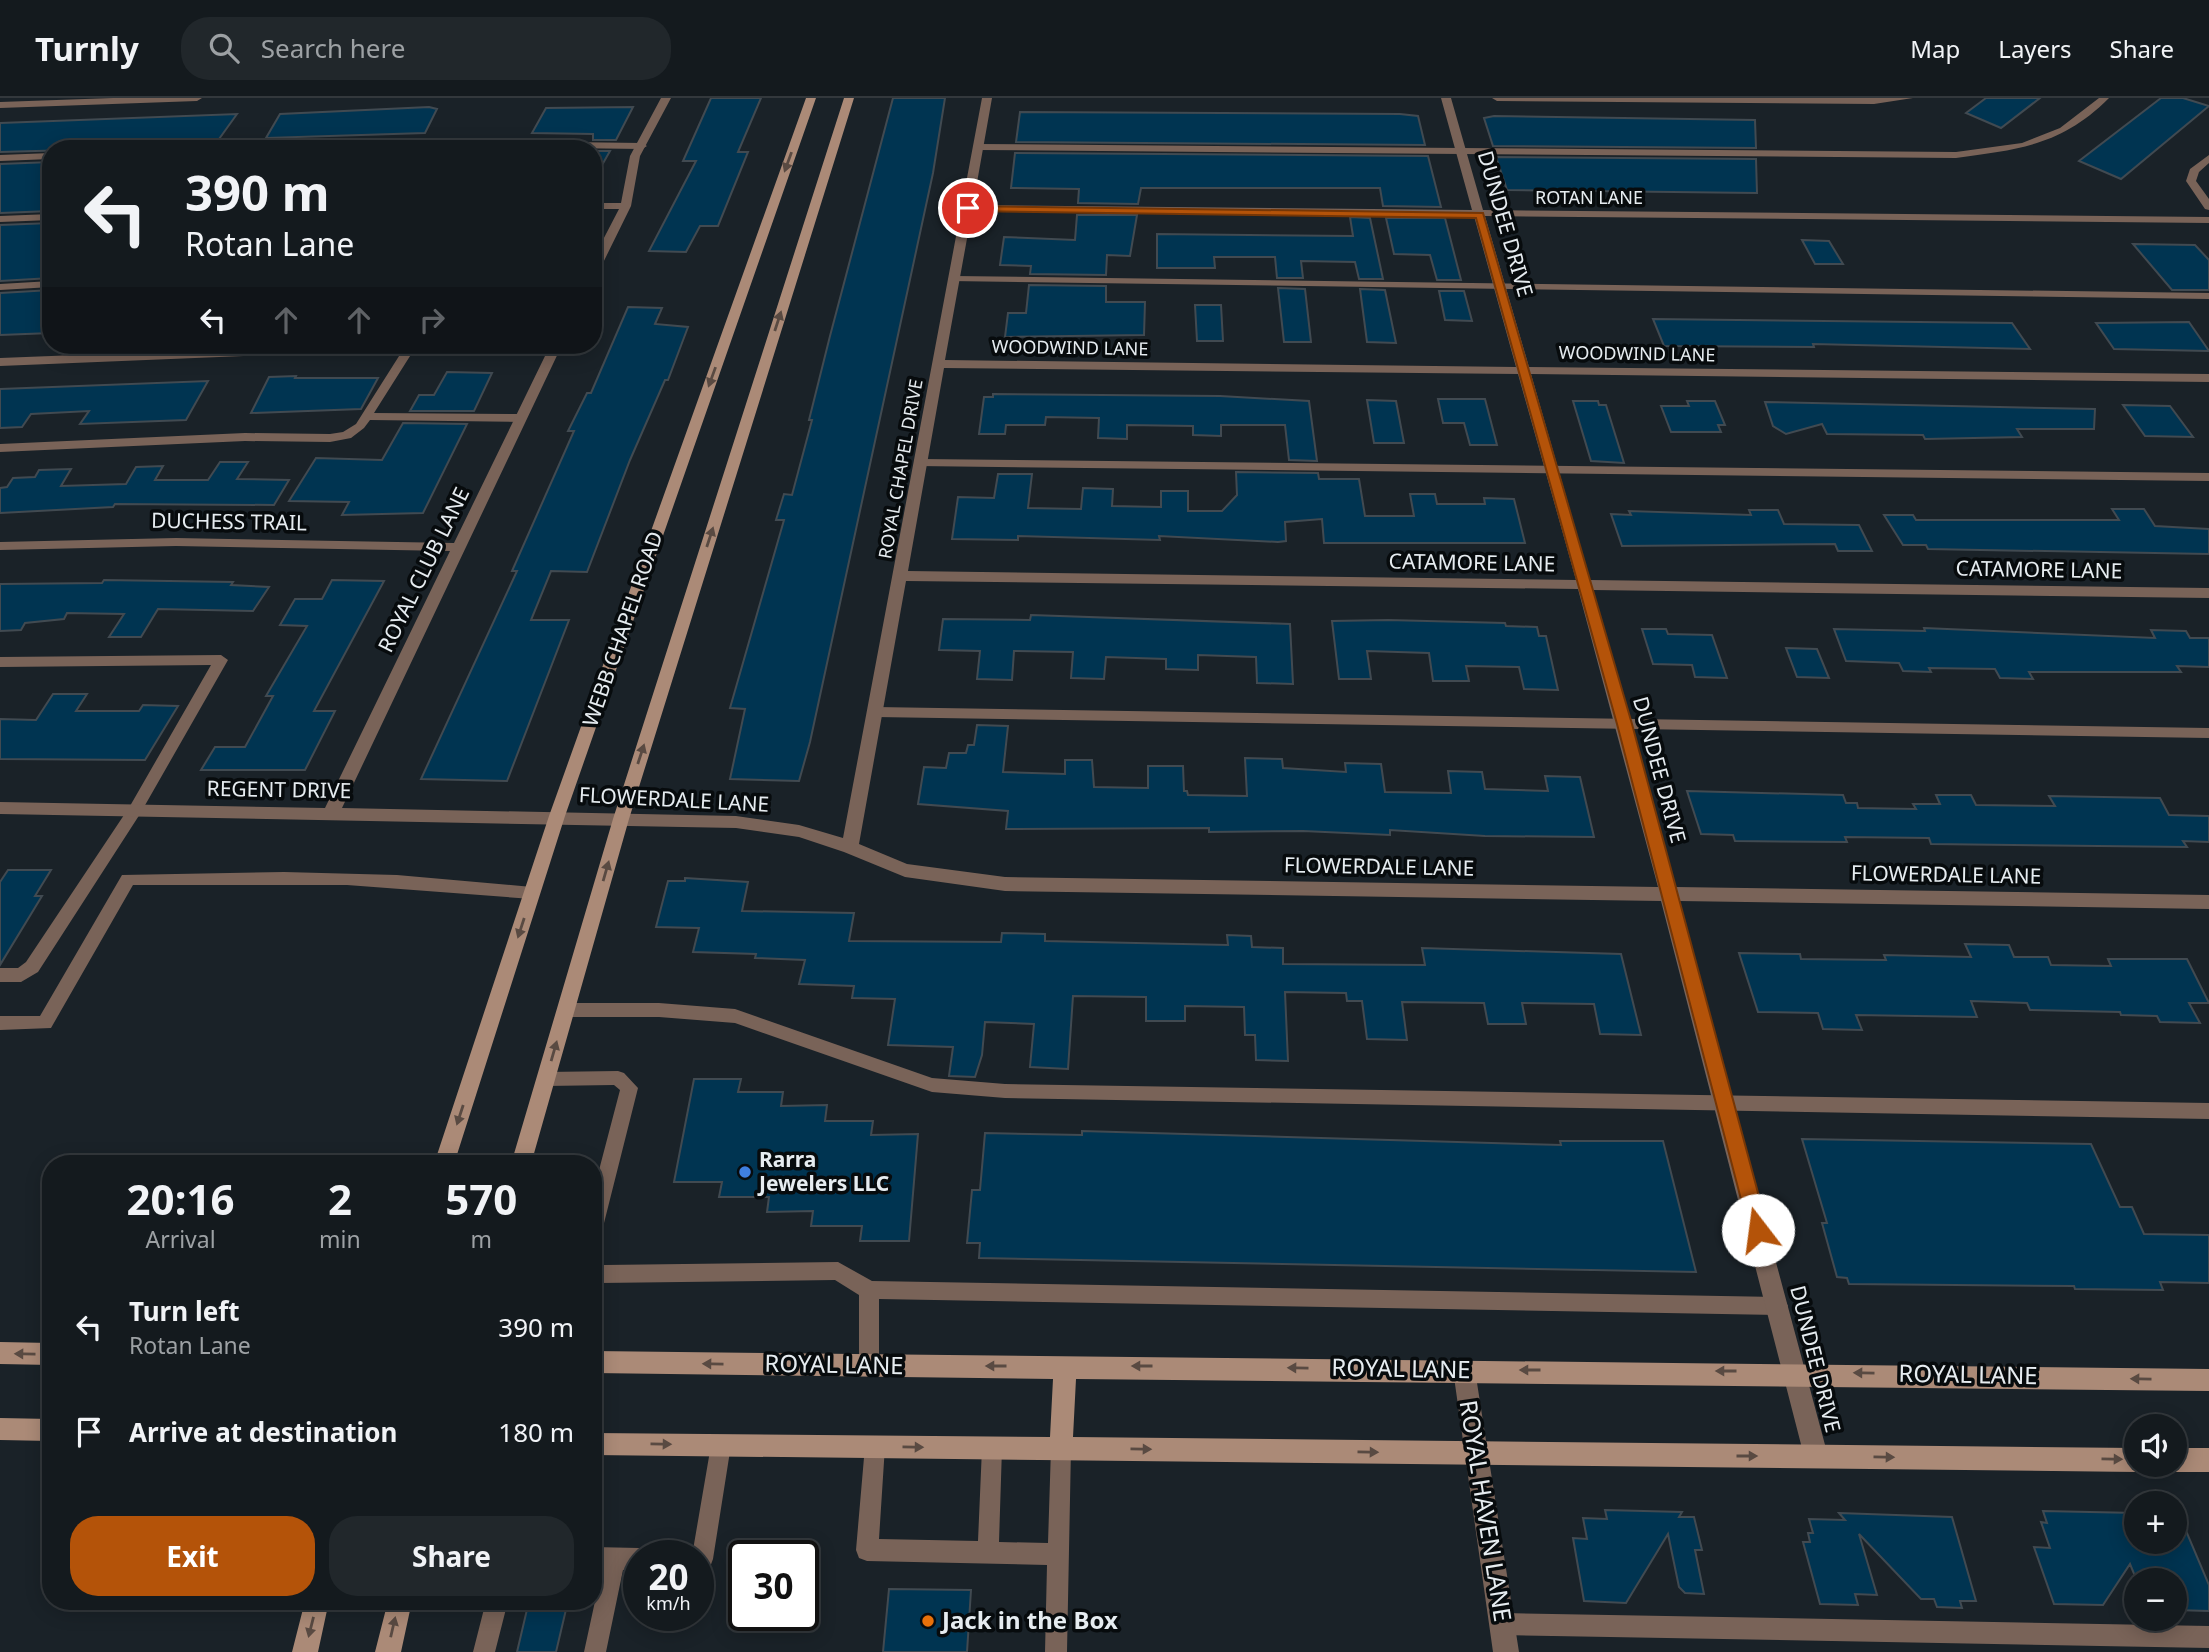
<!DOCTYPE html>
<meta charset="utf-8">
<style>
body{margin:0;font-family:"Noto Sans",sans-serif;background:#21272b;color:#f1f3f6;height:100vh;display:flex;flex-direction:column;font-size:26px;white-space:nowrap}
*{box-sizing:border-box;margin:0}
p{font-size:23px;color:#9da1a4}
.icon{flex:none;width:38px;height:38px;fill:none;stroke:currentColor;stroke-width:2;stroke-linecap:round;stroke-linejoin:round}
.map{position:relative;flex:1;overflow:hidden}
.side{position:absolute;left:42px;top:1057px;width:560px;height:455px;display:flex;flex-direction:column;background:#141a1e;border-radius:28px;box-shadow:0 4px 18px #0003,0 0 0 2px #33383c}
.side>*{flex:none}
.top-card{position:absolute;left:42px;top:42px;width:560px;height:214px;border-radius:28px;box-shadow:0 4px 18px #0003,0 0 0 2px #33383c;background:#141a1e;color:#f1f3f6;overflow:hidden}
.buttons{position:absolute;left:2124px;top:1316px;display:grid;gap:14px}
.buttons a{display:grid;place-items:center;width:63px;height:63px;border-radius:50%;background:#141a1e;box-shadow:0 4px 18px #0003,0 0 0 2px #33383c;font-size:35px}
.speed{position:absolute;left:623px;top:1442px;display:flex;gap:14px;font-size:35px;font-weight:700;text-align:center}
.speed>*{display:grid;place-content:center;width:91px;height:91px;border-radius:50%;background:#141a1e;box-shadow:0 4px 18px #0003,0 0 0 2px #33383c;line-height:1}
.speed small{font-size:18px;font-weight:400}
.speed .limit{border:4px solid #111;border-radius:10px;background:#fff;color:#111}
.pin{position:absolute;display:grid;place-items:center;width:60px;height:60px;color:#fff;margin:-30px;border:4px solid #fff;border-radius:50%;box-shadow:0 2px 7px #0007}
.me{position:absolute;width:77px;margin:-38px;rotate:345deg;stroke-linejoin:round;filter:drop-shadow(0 0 5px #0008)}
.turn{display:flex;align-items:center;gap:24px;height:147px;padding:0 28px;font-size:32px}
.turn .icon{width:91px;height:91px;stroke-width:2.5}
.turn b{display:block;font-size:49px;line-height:60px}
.lanes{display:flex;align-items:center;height:66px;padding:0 28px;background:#0003;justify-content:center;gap:35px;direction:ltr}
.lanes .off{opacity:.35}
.eta{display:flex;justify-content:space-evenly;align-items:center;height:119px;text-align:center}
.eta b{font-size:42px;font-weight:700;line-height:49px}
.action{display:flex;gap:14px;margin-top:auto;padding:14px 28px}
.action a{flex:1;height:80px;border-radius:28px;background:#b45309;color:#fff;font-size:28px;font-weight:700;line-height:80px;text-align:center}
.action a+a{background:#21272b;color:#f1f3f6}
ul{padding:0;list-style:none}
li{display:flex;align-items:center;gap:21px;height:105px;padding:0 28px}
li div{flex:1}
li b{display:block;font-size:26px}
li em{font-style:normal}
header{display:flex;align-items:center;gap:42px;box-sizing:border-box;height:98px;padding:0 35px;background:#141a1e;border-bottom:2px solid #33383c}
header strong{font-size:33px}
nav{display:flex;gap:38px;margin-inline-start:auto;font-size:24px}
.search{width:490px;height:63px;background:#21272b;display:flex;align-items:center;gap:18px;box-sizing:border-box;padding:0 24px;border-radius:28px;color:#9da1a4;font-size:26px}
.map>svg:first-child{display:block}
.building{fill:#003451;stroke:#414a51;stroke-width:2}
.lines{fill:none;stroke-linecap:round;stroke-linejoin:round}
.service{fill:#796358;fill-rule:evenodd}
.minor{fill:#796358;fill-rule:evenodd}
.secondary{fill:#ab8a77;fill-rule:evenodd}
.oneway{fill:#594a42}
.route{fill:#b45309;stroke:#753606;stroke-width:2}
.shop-dot{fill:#3f7fe0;stroke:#070b0d;stroke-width:2.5}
.food-dot{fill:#e8710a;stroke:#070b0d;stroke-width:2.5}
.labels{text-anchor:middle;stroke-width:7;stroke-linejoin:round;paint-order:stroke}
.far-street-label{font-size:18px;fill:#e6ecf0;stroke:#070b0d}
.street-label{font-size:21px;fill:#e6ecf0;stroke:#070b0d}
.poi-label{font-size:21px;font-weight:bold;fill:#e6ecf0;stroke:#070b0d;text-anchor:start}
.near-street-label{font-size:24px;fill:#e6ecf0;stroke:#070b0d}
.near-poi-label{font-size:24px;font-weight:bold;fill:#e6ecf0;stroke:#070b0d;text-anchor:start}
</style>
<header>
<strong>Turnly</strong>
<div class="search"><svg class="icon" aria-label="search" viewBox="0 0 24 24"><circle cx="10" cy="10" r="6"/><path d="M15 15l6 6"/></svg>Search here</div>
<nav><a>Map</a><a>Layers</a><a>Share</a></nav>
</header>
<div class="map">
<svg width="2209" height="1554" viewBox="0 0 2209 1554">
<rect width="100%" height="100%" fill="#1a2228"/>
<path class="building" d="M711,0H761L738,54H748L718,128H700L686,154L649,153L696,63H683Z
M893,0H945L933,75L810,644L799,683L730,681L745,611L730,610L784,422H776L784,396L792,397L812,322H809L830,238Z
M1986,0H2040L2001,30L1966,15Z
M2161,0H2183L2209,8L2121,81L2079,63Z
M429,9L437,11L425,35L266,40L280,16Z
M633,9L616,42H593V36L532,35L546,10Z
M1020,14L1400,16L1418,18L1425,47L1016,44Z
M237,16L219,41L148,43L143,50L0,54V25Z
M1494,18L1755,22L1756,50L1493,48L1484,20Z
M593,53H610L593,83Z
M1015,55L1428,58L1441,109L1383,108L1380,90H1141L1138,106L1078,105L1079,91L1011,90Z
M1496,59L1756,61L1757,95L1507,92Z
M51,64V113L0,115V66Z
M1077,117H1137L1130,158L1107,157L1106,177L1030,176L1031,168L1000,167L1004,139L1075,142Z
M1350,119L1370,120L1383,181H1359L1355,164L1301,163L1303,180H1277L1275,159H1214L1215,170H1157V136L1353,138Z
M1386,120H1445L1461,182H1437L1430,157L1394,156Z
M51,125V180L0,183V127Z
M1802,142L1829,143L1843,166H1815Z
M2133,146L2195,147L2209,162V192H2172Z
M1029,187L1106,188V204H1145L1144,237L1005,239L1008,215H1026Z
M1278,190L1305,191L1311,244H1284Z
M1360,191L1385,192L1396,245L1367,244Z
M51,192V235L0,237V195Z
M1439,193H1464L1472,223L1445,222Z
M1195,207H1221L1223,243H1197Z
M628,209L662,210L655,226L688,229L668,282H665L630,362L587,474L551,473L531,522H569L507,683L421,681L517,473H512L574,333H568L587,295H591Z
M1653,221L2012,225L2030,251L1813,246L1814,249L1664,248Z
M2189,224L2209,253L2114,251L2096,225Z
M447,274L492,275L474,313H410L419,297H434Z
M296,278L295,280H378L361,311L251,315L269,279Z
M208,283L186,322L80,326L89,313L31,316L22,329L0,330V291Z
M993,296L1220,298L1309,303L1317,363L1289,362L1285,327H1221V338L1193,337V328L1127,327V341L1098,340L1099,320L1046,319L1045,327H1006L1005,336H979L984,299H993Z
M1438,301H1485L1497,347H1470L1464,325H1443Z
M1367,302L1396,303L1404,345H1374Z
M1573,303H1598L1599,307H1606L1624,365L1591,363Z
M1687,303H1715L1725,327H1718L1721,334H1671L1661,308H1689Z
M1765,304L2095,311L2094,331H2017L2022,339L1925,341L1923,337L1827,336L1822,326L1786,336L1773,328Z
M2123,307L2170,308L2193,339L2145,338Z
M403,325L467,326L423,415L342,417L349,404L289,403L316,360L382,362Z
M220,364H248L237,381L289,382L274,407L115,406L113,409L0,415V390L7,389L13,380L35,379L39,372L71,371L61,388L126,386L136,369L163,368L155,382H208Z
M1236,374L1318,375L1319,381H1359L1365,418H1414L1410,396H1435L1437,406H1485L1484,400L1514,401L1525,445H1324L1322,421L1285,424L1286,443L1278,444L1159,438L1160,442L1018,438V442L952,441L958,399L994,400L998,376H1032L1028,410L1081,411L1083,390L1113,391L1112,408L1161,409V393H1188V413H1222L1237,397Z
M2112,411H2144L2155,428L2209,431V456L1928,451L1926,447H1903L1884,417H1913L1916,422H2119Z
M1749,412H1778L1784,426L1859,427L1872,453H1838L1835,446L1622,448L1611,416L1631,417L1629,413L1751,417Z
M104,482L233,484L231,487L269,489L253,513L158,511L141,539H109L124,516L67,515L64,521L25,525L21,532L0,533V486L102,485Z
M332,482L384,483L314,613H335L305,672H201L215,649H245L273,598H266L307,528L280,527L295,501H322Z
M1031,517L1290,526L1293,586L1257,585L1256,559L1198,557V572L1166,571V561L1106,559L1104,581L1071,580L1073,554L1014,553L1012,582L977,581L980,553L939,552L943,521L1030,522Z
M1388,522L1505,525L1506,528L1537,529L1539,538H1546L1558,592L1524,591L1519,569L1466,568L1469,583H1433L1429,555L1367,553L1371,581H1339L1332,523Z
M1924,530L2155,540L2151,532L2186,533L2190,540H2209V569L2177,568L2181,574H2029L2033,581L2000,580L1995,571L1929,570L1931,574L1903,573L1899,565L1846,563L1834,531L1925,533Z
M1642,531H1666L1668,536L1712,537L1727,580L1695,579L1692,567L1653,566Z
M1786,550L1817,551L1829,580L1797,579Z
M53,596H87L76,613H139L143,607L178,608L145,662L0,661V621L36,622Z
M977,627L1008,628L1003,674L1065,676V662H1092L1094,689L1148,690V668H1183L1184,693H1187L1188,697L1247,698L1245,660L1282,661L1283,670L1346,674L1345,665L1381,666L1385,694L1451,695L1448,673L1482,674L1485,691L1548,693L1545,678L1580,679L1594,739L1485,738L1390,732V737L1303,733L1209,734V730L1006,731L1008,713L918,706L924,669L946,670L949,655H966L968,647H974Z
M1687,693L1843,697L1846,705H1857L1858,710L1916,711L1913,706H1940L1936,697H1971L1976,707L2055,708L2049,698L2160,700L2169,717L2209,718V744L2183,743L2187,749L1931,746L1929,740L1845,739L1847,744L1735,743L1733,737L1701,736Z
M8,772H51L35,798H42L0,867V784Z
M685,780L748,784L742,813L854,815L849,843L1001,844L1002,835L1045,836V843L1228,847L1227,837L1251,838L1252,849L1283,850V866L1425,867L1422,850L1621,856L1641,937L1600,936L1594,906L1522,905L1526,926H1488L1484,905L1402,904L1407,942L1367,941L1362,903H1347L1346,895L1285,894L1288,963L1256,962L1255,937H1245L1244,909L1185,908V923H1146V899L1073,898L1068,971L1030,969L1034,926L985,924L982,957L975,979L949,978L953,949L888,947L895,901L852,900L854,888L799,886L805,862L755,860L756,856L693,854L699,830L656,829L668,783H685Z
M1965,846L2009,847L2014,859H2048L2051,867L2111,868L2108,861H2187L2209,905H2189L2200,925L2160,924L2157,918L2121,917L2120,914L2030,912L2027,905L1971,903L1977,919L1856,917L1862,932L1823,931L1818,915L1758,914L1739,855L1800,856L1801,861L1886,862L1884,857L1971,859Z
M694,981H741L738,994H783L781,1008L827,1007L825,1023H873L871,1037L918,1036L909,1143H860L862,1128H811L813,1113L767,1114L769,1099H719L722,1084H674Z
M1082,1033L1561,1047L1560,1043H1663L1696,1174L979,1160L980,1145H967L972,1092H980L985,1035L1082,1037Z
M1802,1041L2091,1046L2120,1109H2132L2144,1136L2209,1137V1185L2160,1184L2163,1192L2075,1191L2074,1188L1849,1186L1847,1180L1837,1179L1822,1125H1827Z
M1605,1412L1682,1414L1679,1419H1694L1702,1452H1695L1704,1496L1685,1495L1679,1489L1668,1436L1626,1505L1584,1503L1573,1440L1587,1441L1583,1420L1607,1421Z
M2043,1413L2137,1415V1444H2175V1428H2184L2209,1487V1513L2175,1512V1482L2137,1483L2130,1466L2103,1507L2054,1506L2034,1449L2050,1450L2041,1424L2047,1425Z
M1839,1415L1952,1419L1976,1503H1960L1962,1510L1937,1509L1934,1501H1921L1859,1436L1877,1497L1855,1496L1858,1507L1820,1506L1803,1444H1810L1808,1435H1813L1809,1421L1845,1422Z
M889,1491L971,1492L967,1554H883Z
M529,1503H568L556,1554H517Z"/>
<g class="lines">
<path class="service" d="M2099,0H2109C2061,48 2019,51 1956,60L978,52L973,49L978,46L1956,54L2022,45L2060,30Z
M399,42L642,45L647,48L642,51L399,48L247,51L251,48Z
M51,55V61L0,63V57Z
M954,178L2209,195V201L950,183L949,181Z
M51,183V189L0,192V186Z
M406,247H417L374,315L520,316L526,320L520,324L370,322L364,330L351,340L330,344L245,343L0,354V346L245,335L330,336L343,334L356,326Z
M921,361L2209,375V383L917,368L915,365Z
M221,557L228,562L140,716L38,874L21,884H0V870H18L26,864L130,708L211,567L0,569V559Z
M876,609L2209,630V640L876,619L869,614Z
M284,774L397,777L532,789L538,791L540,795L538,799L532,801L347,787H133L51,930L0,932V918H40L122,777Z
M566,905H659L735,911L932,980L1005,986L2209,1005V1021L1005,1000L932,994L735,925L659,919H566L560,917L558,912L560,907Z
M618,973L624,975L638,990L602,1133L600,1139L593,1141V1095L620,992L614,987L546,988L540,986L537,981L540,976L546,974Z
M593,1160L604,1167L838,1164L872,1183L1778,1199L1785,1202L1788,1208L1785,1214L1778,1217L879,1201V1269L876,1276L869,1279L862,1276L859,1269V1197L835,1182L600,1185L593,1182Z
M721,1337L728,1340L731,1347L713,1461L710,1469L698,1472V1458H688L693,1452L711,1347L714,1340Z
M875,1338L882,1341L885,1348L879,1441L978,1443L982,1350L985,1343L992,1340L999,1343L1002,1350L999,1444L1048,1445L1051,1350L1054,1343L1061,1340L1068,1343L1071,1350L1067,1554H1045L1047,1467L867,1463L859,1460L856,1452L865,1348L868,1341Z
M593,1449L639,1450L647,1453L649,1458H639V1472H623L606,1554H584L602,1471H593Z
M486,1503H508L495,1554H473Z
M1503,1515L2209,1528V1550L1503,1537L1495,1534L1492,1526L1495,1518Z"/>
<path class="minor" d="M113,0H202L197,3L0,10V4Z
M661,0H671L640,58L631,108L599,173L593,176V161L619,111H593V105H621L630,58Z
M982,0H992L973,107L1472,112L1441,0H1451L1483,112L2209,119V125L1485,118L1529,269L2209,276V284L1531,276L1590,482L2209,490V500L1593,492L1676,789L2209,797V811L1679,803L1828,1358L1824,1366L1816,1370L1808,1366L1804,1358L1661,803L1005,793L905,779L844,754L799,739L736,730L0,716V704L325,710L450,453L176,448L0,452V444L176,440L454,445L545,258L343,254L0,268V260L332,247L548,250L550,247H562L342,710L736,718L799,727L843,740ZM972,113L1474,118L1516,269L945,262ZM944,270L1518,276L1576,482L908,473ZM906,483L1578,491L1658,789L1005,779L907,766L859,746Z
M1492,0H1913L1874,6L1497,3Z
M2209,57V65L2199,74L2196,83L2209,101V112L2205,111L2186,83L2190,71Z
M51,116V122L0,124V118Z
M1464,1261L1472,1264L1475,1272L1519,1554H1493L1453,1272L1456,1264Z"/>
<path class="secondary" d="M806,0H816L565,718L454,1066H434L549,718Z
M844,0H854L629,721L531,1066H511L613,721Z
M0,1244L51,1245V1267L0,1266Z
M593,1253L2209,1271V1293L1076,1281L1073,1339L2137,1350V1367H2147L2137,1374L593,1357V1335L1050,1339L1053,1281L593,1275Z
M0,1320L51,1321V1343L0,1342Z
M2175,1350H2209V1374H2175L2167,1370L2165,1367H2175Z
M305,1503H329L318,1554H292Z
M388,1503H412L401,1554H375Z"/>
</g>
<defs><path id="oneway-solid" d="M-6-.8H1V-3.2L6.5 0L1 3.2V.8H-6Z" transform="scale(1.75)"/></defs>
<g class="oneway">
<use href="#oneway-solid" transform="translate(788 64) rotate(110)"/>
<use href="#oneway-solid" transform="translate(778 223) rotate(-72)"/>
<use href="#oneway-solid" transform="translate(712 279) rotate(110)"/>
<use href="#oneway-solid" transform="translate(710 439) rotate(-72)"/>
<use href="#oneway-solid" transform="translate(641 656) rotate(-72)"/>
<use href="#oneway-solid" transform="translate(606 773) rotate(-74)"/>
<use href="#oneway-solid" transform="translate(521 830) rotate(108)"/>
<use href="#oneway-solid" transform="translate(554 953) rotate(-74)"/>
<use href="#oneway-solid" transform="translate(460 1017) rotate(108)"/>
<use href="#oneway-solid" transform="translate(25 1256) rotate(-179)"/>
<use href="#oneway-solid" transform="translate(713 1266) rotate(-179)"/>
<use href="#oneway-solid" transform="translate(996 1268) rotate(180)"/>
<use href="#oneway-solid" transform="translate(1142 1268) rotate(-180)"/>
<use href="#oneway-solid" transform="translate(1298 1270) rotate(-179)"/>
<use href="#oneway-solid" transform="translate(1530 1272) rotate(-180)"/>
<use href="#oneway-solid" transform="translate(1726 1273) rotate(-180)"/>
<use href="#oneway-solid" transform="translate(1864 1275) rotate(-179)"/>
<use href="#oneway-solid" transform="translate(2141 1281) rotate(-179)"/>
<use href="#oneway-solid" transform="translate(661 1346) rotate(1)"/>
<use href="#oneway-solid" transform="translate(913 1349) rotate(1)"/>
<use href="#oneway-solid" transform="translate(1141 1351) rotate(1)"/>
<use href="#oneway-solid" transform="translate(1368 1354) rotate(1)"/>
<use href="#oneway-solid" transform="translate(1747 1358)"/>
<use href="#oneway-solid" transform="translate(1884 1359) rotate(1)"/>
<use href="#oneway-solid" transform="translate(2112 1361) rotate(1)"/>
<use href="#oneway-solid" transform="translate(311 1529) rotate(104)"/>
<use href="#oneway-solid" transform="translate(393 1529) rotate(-77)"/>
</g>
<path class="route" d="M965,108L1483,115L1632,626L1768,1132L1765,1138L1758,1140L1751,1138L1749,1132L1617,626L1476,120L968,113Z"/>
<circle class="shop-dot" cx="745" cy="1074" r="7"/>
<circle class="food-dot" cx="928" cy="1523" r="7"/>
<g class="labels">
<g class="far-street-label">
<text x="1589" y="106">ROTAN LANE</text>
<text transform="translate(1070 250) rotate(1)" y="6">WOODWIND LANE</text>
<text transform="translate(1637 256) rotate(1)" y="6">WOODWIND LANE</text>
<text transform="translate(901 371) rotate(-80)" y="6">ROYAL CHAPEL DRIVE</text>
</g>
<g class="street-label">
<text transform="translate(1505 126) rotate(74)" y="7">DUNDEE DRIVE</text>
<text transform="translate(229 424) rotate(1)" y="7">DUCHESS TRAIL</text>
<text transform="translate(1472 465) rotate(1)" y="7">CATAMORE LANE</text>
<text transform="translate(424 472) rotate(-64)" y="7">ROYAL CLUB LANE</text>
<text transform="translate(2039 472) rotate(1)" y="7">CATAMORE LANE</text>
<text transform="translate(623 531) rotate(-71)" y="7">WEBB CHAPEL ROAD</text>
<text transform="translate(1659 672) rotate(75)" y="7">DUNDEE DRIVE</text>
<text transform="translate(279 692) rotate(1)" y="7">REGENT DRIVE</text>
<text transform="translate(674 702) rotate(3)" y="7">FLOWERDALE LANE</text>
<text transform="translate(1379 769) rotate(1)" y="7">FLOWERDALE LANE</text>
<text transform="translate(1946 777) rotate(1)" y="7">FLOWERDALE LANE</text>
<text transform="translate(1815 1261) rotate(76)" y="7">DUNDEE DRIVE</text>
</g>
<g class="poi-label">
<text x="759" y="1069">Rarra<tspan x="759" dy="24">Jewelers LLC</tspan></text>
</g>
<g class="near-street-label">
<text transform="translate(834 1267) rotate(1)" y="8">ROYAL LANE</text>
<text transform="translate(1401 1271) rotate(1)" y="8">ROYAL LANE</text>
<text transform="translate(1968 1277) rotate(1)" y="8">ROYAL LANE</text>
<text transform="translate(1485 1413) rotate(81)" y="8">ROYAL HAVEN LANE</text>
</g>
<g class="near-poi-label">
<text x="942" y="1531">Jack in the Box</text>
</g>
</g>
</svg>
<div class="buttons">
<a><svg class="icon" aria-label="sound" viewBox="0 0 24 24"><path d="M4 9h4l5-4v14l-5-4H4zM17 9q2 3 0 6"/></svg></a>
<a>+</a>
<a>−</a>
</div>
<div class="speed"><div>20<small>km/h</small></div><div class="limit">30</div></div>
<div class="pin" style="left:968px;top:110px;background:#d93025"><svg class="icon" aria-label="arrive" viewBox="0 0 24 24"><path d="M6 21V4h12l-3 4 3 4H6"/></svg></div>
<svg class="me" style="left:1758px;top:1132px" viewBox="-20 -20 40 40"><circle r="19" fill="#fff"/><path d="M0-13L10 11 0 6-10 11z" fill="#b45309"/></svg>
<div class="top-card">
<div class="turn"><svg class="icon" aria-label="left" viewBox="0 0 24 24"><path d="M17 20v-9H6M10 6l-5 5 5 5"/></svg><div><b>390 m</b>Rotan Lane</div></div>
<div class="lanes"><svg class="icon" aria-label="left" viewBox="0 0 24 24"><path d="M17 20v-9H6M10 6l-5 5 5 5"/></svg><svg class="icon off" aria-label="ahead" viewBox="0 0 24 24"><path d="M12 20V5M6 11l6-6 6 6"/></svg><svg class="icon off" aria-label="ahead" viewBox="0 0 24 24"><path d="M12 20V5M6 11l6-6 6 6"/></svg><svg class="icon off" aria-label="right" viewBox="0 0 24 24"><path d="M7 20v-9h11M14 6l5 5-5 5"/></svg></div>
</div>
<section class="side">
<div class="eta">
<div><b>20:16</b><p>Arrival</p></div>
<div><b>2</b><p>min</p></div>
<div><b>570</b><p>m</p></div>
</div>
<ul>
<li><svg class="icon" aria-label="left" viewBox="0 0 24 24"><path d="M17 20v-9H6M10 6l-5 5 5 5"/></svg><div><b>Turn left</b><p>Rotan Lane</p></div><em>390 m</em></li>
<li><svg class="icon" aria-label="arrive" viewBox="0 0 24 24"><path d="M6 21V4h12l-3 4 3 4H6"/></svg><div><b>Arrive at destination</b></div><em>180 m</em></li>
</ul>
<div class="action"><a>Exit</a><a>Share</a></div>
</section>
</div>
